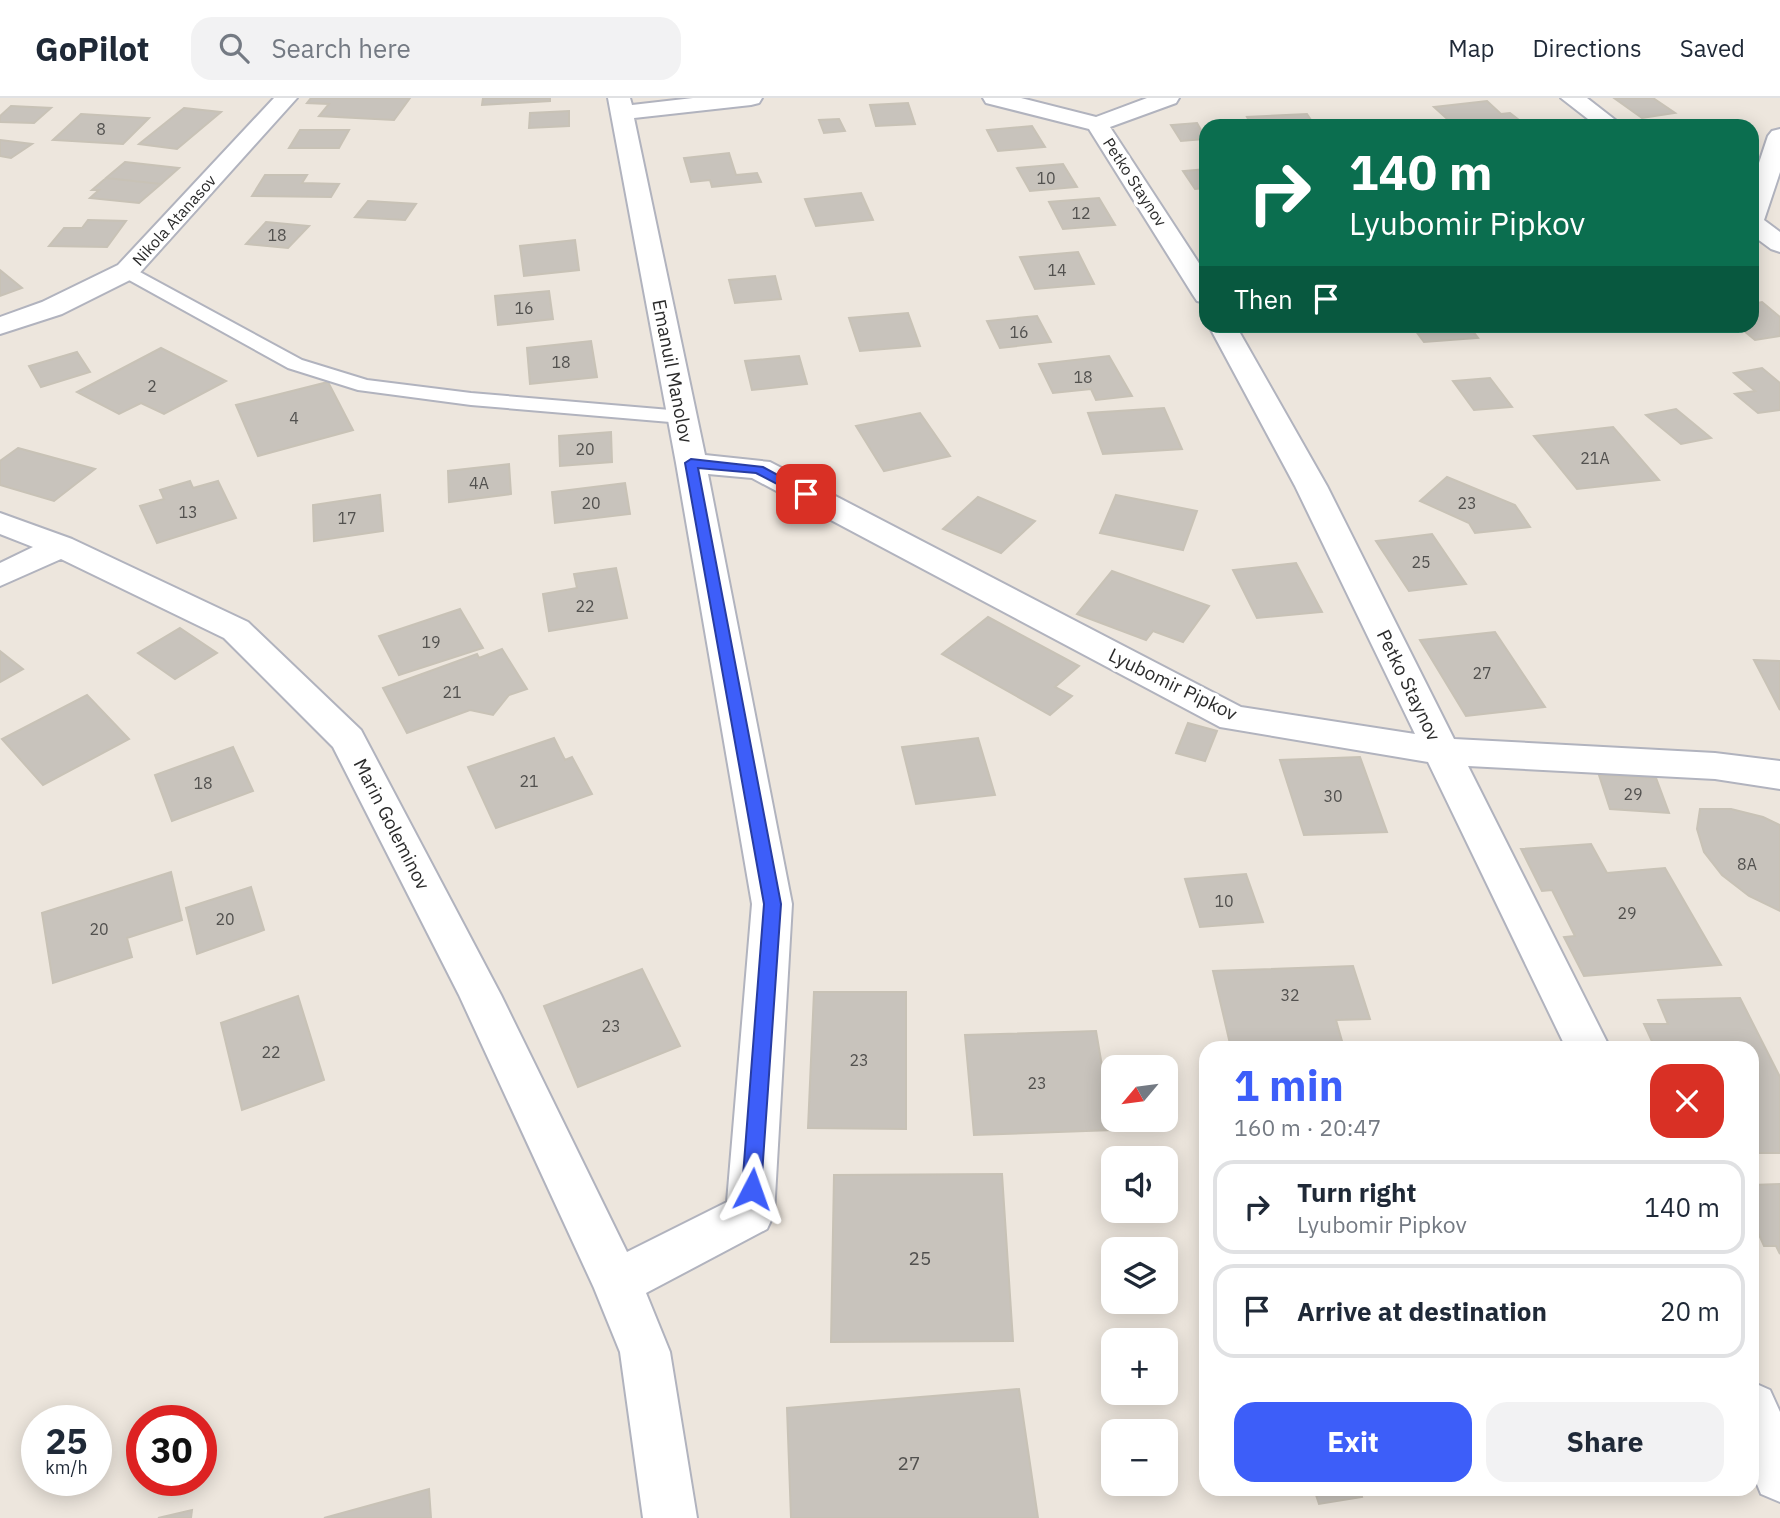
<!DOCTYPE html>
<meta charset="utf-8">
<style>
body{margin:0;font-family:"IBM Plex Sans",sans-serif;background:#f2f2f3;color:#1f2937;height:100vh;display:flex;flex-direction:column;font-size:26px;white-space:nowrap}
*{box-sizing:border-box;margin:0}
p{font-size:23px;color:#747a83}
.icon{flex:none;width:38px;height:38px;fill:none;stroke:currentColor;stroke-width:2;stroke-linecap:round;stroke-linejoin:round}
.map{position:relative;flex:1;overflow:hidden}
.sheet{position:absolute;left:1199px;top:943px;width:560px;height:455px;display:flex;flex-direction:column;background:#fff;border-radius:21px;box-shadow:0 4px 18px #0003}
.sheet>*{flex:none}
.guide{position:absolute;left:1199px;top:21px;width:560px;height:214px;border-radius:21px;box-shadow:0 4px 18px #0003;background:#0b6e4f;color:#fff;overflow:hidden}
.needle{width:46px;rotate:241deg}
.tools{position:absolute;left:1101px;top:957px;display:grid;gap:14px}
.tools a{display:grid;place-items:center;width:77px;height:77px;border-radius:14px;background:#fff;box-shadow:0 4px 18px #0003;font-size:35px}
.speed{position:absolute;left:21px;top:1307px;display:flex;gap:14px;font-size:35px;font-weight:700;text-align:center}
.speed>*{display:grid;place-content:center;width:91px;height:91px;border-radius:50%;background:#fff;box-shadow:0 4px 18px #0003;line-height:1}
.speed small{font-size:18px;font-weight:400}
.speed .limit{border:10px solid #d22;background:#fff;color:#111}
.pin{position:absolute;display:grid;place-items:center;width:60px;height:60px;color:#fff;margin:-30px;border-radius:14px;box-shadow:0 4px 10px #0006}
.me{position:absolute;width:77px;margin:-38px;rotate:4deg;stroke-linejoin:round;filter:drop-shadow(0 0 5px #0008)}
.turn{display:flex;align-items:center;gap:24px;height:147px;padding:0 35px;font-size:32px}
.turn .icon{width:91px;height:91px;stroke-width:2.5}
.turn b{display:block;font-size:49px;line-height:60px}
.then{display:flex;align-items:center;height:66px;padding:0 35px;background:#0003;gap:14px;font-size:26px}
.round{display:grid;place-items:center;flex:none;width:74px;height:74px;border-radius:21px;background:#f2f2f3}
.headline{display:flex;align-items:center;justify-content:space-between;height:119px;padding:0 35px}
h1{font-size:42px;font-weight:800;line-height:52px;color:#3d5ef9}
.action{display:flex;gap:14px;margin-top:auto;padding:14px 35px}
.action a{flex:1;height:80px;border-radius:21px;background:#3d5ef9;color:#fff;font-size:28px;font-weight:800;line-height:80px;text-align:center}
.action a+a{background:#f2f2f3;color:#1f2937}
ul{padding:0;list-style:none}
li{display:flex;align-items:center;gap:21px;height:94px;margin:0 14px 10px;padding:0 21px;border:4px solid #e0e1e3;border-radius:21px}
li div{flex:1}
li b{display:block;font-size:26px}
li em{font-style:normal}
header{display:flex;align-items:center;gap:42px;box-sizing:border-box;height:98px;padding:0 35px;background:#fff;border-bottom:2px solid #e0e1e3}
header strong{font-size:33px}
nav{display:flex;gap:38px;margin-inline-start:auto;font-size:24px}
.search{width:490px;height:63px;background:#f2f2f3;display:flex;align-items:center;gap:18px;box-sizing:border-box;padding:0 24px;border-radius:21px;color:#747a83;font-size:26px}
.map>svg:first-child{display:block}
.building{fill:#c8c3bc;stroke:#c8c2b6;stroke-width:2}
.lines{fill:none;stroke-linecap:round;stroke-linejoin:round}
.service-casing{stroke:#b1b3be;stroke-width:4}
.minor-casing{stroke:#b1b3be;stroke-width:4}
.service{fill:#fff;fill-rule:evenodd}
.minor{fill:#fff;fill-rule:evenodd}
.route{fill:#3d5ef9;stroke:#283da2;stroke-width:2}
.labels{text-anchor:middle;stroke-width:7;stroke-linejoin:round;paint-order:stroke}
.number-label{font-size:16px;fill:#52514f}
.far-street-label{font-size:16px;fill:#2b2b2b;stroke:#fff}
.street-label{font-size:19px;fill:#2b2b2b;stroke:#fff}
.near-number-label{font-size:19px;fill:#52514f}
</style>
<header>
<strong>GoPilot</strong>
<div class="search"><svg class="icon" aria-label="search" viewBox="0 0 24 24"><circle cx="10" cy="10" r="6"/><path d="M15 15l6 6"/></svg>Search here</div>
<nav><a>Map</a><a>Directions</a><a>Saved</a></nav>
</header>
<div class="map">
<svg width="1780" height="1420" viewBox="0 0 1780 1420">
<rect width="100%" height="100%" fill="#ede6dd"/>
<path class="building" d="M311,0H410L394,22L319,18L329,6L307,5Z
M483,0H550V3L482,7Z
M1614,0H1653L1675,15L1642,20Z
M1487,3L1501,16L1510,15L1523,25L1455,28L1434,9Z
M908,5L915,26L876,28L870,7Z
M11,8L51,10L34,25L0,24V18Z
M184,10L221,14L177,51L139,46Z
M569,13V28L529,30L530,15Z
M81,16L149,20L123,46L53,42Z
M1307,16L1315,28H1252L1247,19Z
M839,21L845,33L824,35L819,22Z
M1197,25L1206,41L1181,43L1171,27Z
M1032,28L1045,49L998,53L987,32Z
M300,32H349L339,50H289Z
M0,42L32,46L11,60L0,58Z
M729,55L736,77L757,75L761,84L712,89L710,82L691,84L684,60Z
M125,64L179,70L161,86L106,80Z
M1063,66L1077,89L1030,93L1017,70Z
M1206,71V90L1195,91L1183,73Z
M265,77H307L302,85L339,86L331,99L252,98Z
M106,80L161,86L139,105L90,100L99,92H92Z
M861,95L873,122L816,128L805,101Z
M1099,100L1115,127L1063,131L1049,104Z
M368,103L416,106L405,122L355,119Z
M88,122L126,123L107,149L49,148L64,130H82Z
M266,124L309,128L288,150L246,146Z
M575,142L579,172L524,178L520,148Z
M1078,154L1094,186L1035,191L1020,159Z
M0,172L22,190L0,198Z
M775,178L781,201L735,205L729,182Z
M549,193L553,221L498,227L495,198Z
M1762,204L1780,219V238L1755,242L1738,228H1752V206Z
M908,215L920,248L860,253L849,220Z
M1037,218L1051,244L1000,250L987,223Z
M1412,228H1469L1478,240L1424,244Z
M591,243L597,279L530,286L527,250Z
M161,250L226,283L164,316L141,305L119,316L77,294Z
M77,254L90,274L41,289L29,268Z
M799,258L807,286L752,292L745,263Z
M1109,258L1132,298L1096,302L1091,291L1053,295L1039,266Z
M1762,270L1780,285V312L1758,315L1735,296L1755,293L1734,275Z
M1490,280L1512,309L1474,312L1453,283Z
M328,284L353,332L258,358L236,307Z
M1164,310L1182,351L1103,356L1088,315Z
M1676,311L1711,340L1681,346L1646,317Z
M920,315L950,358L884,373L856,328Z
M1613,329L1659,382L1577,391L1534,338Z
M611,334L612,364L560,368L559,338Z
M18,350L95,371L54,403L0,387V363Z
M509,366L511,396L449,404L448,373Z
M1447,379L1515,407L1530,429L1475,435L1469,425L1420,403Z
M190,383L193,390L218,383L236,420L157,445L140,408L164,401L160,392Z
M625,385L630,416L555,425L552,394Z
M380,397L383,433L314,443L313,407Z
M1116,397L1197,413L1183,452L1100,435Z
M978,399L1035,423L1001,455L943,431Z
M1432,436L1466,486L1409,493L1376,443Z
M1296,465L1322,514L1257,520L1233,472Z
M616,470L627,520L549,533L543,496L577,490L574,476Z
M1112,473L1209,508L1183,544L1153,533L1146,542L1077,516Z
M460,511L483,550L399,577L379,538Z
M988,519L1079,568L1055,589L1072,598L1050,617L942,556Z
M180,530L217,555L175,581L138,555Z
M1495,534L1545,609L1466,618L1420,542Z
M502,551L527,591L509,597L493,617L470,612L407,635L383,590L477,556L479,560Z
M0,553L23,571L0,584Z
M1754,562L1780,563V612Z
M87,597L129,641L43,687L2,641Z
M1188,625L1217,633L1205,663L1176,655Z
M554,640L565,662L572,659L592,696L496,730L468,669Z
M978,640L995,697L916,706L902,649Z
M233,649L253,693L172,723L155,677Z
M1360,659L1387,734L1304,737L1280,662Z
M1599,677L1656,680L1669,715L1610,711Z
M1700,711H1731L1763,719L1780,727V813L1749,798L1722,777L1704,754L1697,731Z
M1591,746L1607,775L1665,770L1721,867L1584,878L1564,839L1575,838L1552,792L1542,793L1521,751Z
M171,774L182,822L127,840L132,859L53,885L42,815Z
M1246,776L1263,824L1200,829L1185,781Z
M251,789L264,832L197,856L186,810Z
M1353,868L1370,921L1336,922L1344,950H1231L1213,873Z
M642,871L680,948L578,989L544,908Z
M814,894H906V1031L808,1030Z
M298,898L324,982L242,1012L221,925Z
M1740,900L1780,979V1055H1752V950H1655L1644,926H1668L1658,902Z
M1096,933L1113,1032L974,1037L965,937Z
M1002,1076L1013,1243L831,1244L834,1077Z
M1780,1086V1156L1776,1148H1764L1752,1121V1087Z
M1019,1291L1038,1420H791L787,1310Z
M429,1391L431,1420H324Z
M1314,1391H1360L1362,1399L1319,1406Z
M192,1412L191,1420H158Z"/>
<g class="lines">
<g class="service-casing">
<path id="service" d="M127,167L302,262L367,282L471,295L682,313L690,314L693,319L690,324L682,325L471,307L358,292L288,270L120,177L117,173Z"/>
</g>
<g class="minor-casing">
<path id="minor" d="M274,0H297L136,179L62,216L0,236V219L42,204L118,167Z
M608,0H630L632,7L693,0H762L759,5L751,7L634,20L705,357L770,364L1241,609L1415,636L1295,388L1209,228H1236L1327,388L1454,641L1715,655L1780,663V691L1715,681L1468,668L1610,950H1566L1428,664L1220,629L752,380L708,376L792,806L774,1116L767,1131L646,1195L670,1254L697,1420H643L620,1254L594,1190L459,897L333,649L224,540L61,461L0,488V465L33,449L0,436V415L72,441L248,524L361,632L501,897L627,1154L727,1104L752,806L676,365Z
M983,0H1021L1096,19L1147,0H1179L1176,5L1110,29L1206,176V205L1197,203L1193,197L1089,31L986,5Z
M1561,0H1587L1623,28H1597Z
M1780,31V74L1764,122L1780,134V154L1771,151L1752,137V86L1768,38L1772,33Z
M1752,1284L1770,1292L1780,1314V1404L1761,1396L1752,1374Z"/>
</g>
<use href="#service" class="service"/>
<use href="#minor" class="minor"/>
</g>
<path class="route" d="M691,361L763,369L813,396L811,399H802L756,375L698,370L781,806L761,1091L759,1097L752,1099L745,1097L742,1091L764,806L685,365Z"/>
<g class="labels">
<g class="number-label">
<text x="101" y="37">8</text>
<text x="1046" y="86">10</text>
<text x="1081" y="121">12</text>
<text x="277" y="143">18</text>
<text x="1057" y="178">14</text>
<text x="524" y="216">16</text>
<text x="1019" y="240">16</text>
<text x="561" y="270">18</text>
<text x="1083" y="285">18</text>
<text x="152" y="294">2</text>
<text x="294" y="326">4</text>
<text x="585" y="357">20</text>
<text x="1595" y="366">21А</text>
<text x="479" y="391">4А</text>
<text x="591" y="411">20</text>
<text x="1467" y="411">23</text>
<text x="188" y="420">13</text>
<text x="347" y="426">17</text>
<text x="1421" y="470">25</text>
<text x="585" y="514">22</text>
<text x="431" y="550">19</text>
<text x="1482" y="581">27</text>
<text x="452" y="600">21</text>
<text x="529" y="689">21</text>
<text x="203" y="691">18</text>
<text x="1633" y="702">29</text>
<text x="1333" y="704">30</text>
<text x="1747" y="772">8А</text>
<text x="1224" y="809">10</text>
<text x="1627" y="821">29</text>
<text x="225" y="827">20</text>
<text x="99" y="837">20</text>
<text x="1290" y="903">32</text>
<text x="611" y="934">23</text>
<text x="271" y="960">22</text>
<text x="859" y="968">23</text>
<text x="1037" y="991">23</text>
</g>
<g class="far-street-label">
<text transform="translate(1135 84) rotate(57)" y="6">Petko Staynov</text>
<text transform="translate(174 122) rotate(-48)" y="6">Nikola Atanasov</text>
</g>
<g class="street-label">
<text transform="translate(673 273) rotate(79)" y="7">Emanuil Manolov</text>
<text transform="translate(1173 586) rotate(26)" y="7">Lyubomir Pipkov</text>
<text transform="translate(1409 587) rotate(64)" y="7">Petko Staynov</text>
<text transform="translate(392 726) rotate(63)" y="7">Marin Goleminov</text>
</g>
<g class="near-number-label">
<text x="920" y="1167">25</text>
<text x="909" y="1372">27</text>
</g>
</g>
</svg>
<div class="tools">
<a><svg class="needle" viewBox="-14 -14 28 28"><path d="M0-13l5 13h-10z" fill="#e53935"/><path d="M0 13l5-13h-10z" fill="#747a83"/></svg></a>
<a><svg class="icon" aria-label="sound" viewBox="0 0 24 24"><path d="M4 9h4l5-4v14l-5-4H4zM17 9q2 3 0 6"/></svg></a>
<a><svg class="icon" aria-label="layers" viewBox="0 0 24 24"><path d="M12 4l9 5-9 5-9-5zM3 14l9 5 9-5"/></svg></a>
<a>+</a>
<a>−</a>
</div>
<div class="speed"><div>25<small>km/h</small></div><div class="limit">30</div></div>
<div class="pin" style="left:806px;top:396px;background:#d93025"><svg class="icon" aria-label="arrive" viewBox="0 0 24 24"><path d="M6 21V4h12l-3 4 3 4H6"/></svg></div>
<svg class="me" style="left:752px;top:1091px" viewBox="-20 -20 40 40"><path d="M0-17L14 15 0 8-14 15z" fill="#3d5ef9" stroke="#fff" stroke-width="4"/></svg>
<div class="guide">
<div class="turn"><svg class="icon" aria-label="right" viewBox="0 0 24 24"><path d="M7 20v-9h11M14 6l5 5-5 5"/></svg><div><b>140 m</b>Lyubomir Pipkov</div></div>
<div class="then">Then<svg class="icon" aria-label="arrive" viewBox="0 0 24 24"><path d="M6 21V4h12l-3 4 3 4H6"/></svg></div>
</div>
<section class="sheet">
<div class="headline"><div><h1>1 min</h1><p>160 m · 20:47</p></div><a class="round" style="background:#d93025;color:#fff"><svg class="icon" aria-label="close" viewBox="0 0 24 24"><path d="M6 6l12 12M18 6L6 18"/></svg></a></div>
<ul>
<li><svg class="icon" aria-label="right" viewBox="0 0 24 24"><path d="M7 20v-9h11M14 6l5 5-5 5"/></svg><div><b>Turn right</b><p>Lyubomir Pipkov</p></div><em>140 m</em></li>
<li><svg class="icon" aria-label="arrive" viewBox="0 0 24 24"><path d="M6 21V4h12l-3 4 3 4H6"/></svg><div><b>Arrive at destination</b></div><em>20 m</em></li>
</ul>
<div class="action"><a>Exit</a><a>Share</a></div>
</section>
</div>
